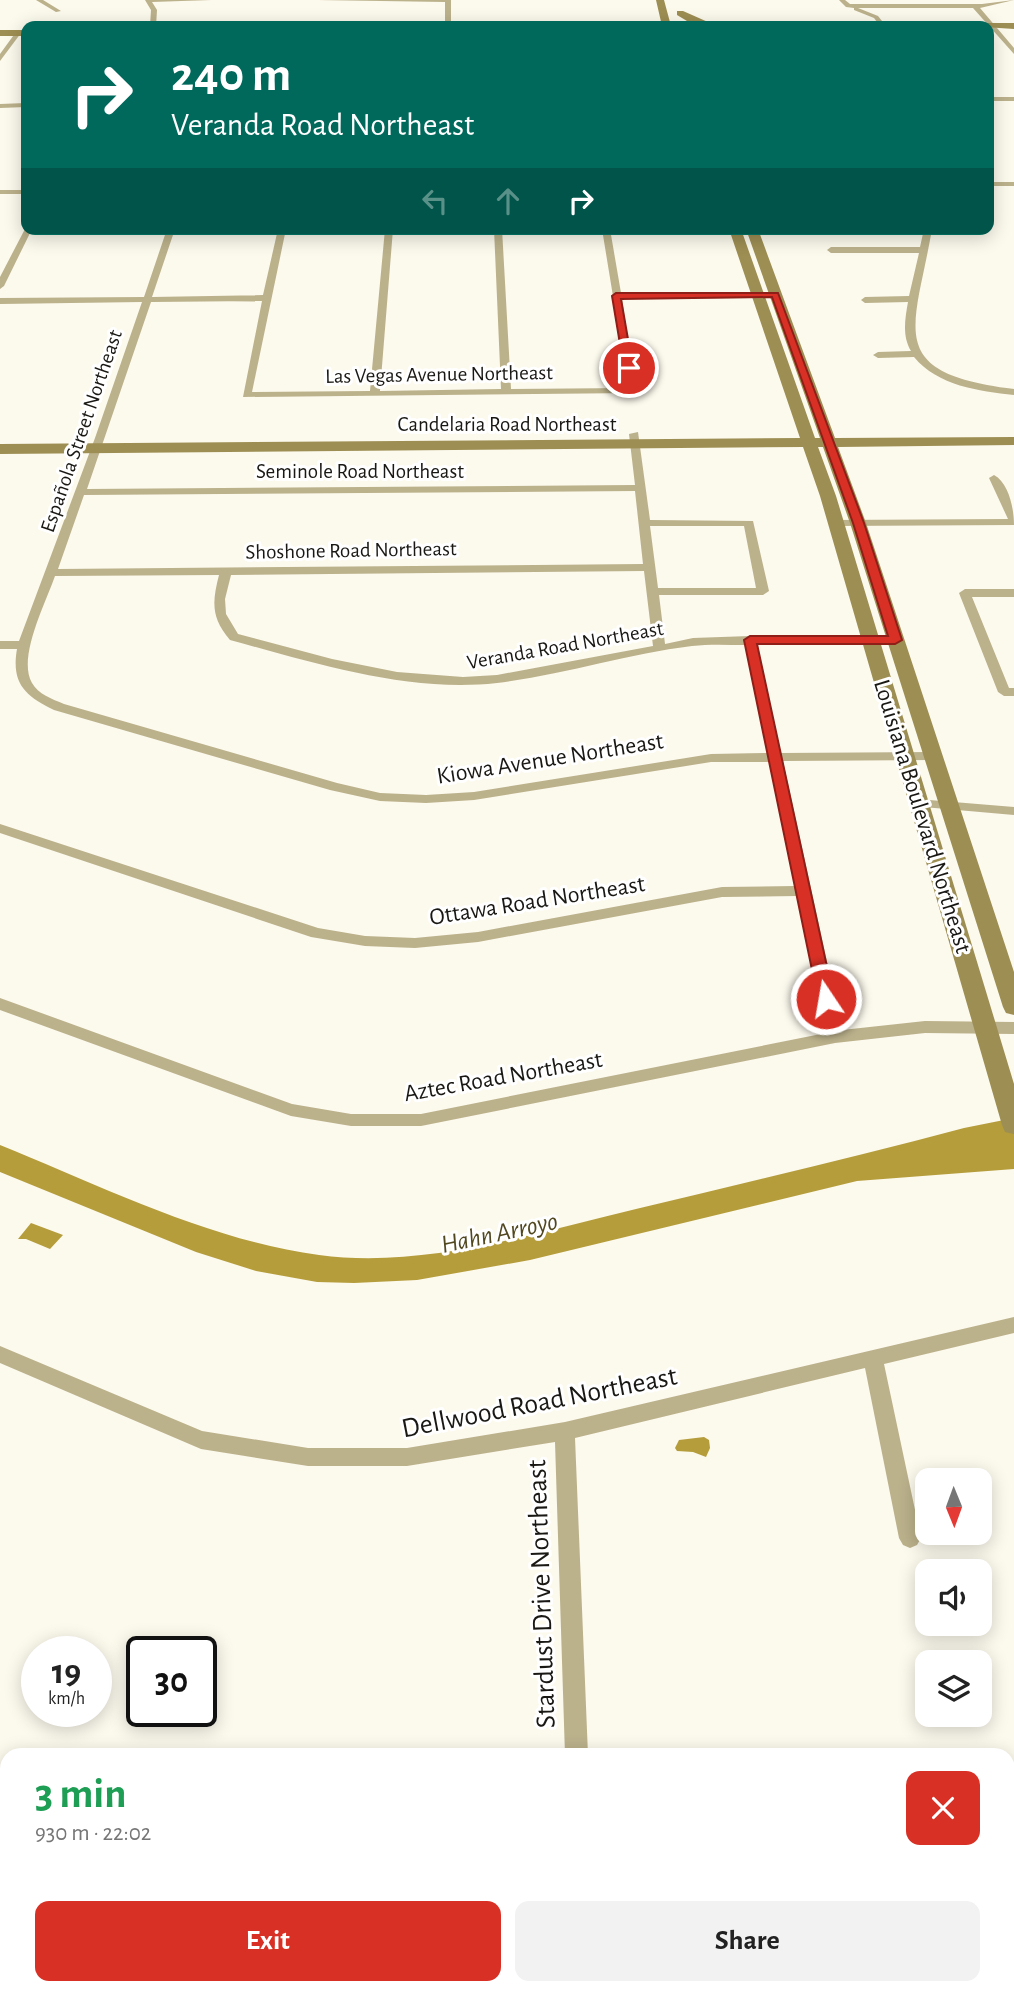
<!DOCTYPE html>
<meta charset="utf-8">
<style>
body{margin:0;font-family:"Alegreya Sans",sans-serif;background:#f2f2f2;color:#222;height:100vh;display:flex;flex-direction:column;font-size:26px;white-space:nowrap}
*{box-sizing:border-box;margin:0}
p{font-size:23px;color:#767676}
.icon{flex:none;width:38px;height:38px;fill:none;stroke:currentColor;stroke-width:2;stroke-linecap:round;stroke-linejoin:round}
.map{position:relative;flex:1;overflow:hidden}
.panel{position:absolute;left:0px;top:1748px;width:1015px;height:247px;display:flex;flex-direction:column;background:#fff;border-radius:21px 21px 0 0;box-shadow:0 4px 18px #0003}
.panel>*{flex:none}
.guide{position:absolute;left:21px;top:21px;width:973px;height:214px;border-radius:14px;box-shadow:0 4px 18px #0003;background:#00695c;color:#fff;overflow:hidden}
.needle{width:46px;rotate:179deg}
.controls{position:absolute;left:915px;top:1468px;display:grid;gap:14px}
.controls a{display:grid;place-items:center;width:77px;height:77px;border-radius:14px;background:#fff;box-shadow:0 4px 18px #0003;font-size:35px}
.speed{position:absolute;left:21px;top:1636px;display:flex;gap:14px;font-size:35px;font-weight:700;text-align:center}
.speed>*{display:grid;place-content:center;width:91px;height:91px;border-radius:50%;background:#fff;box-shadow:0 4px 18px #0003;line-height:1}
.speed small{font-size:18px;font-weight:400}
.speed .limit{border:4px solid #111;border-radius:10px;background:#fff;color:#111}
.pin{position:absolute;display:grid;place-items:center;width:60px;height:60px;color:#fff;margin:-30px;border:4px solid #fff;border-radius:50%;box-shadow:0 2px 7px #0007}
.me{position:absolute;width:77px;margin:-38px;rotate:348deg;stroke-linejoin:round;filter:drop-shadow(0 0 5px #0008)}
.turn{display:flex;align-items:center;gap:24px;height:147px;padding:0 35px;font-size:32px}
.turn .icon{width:91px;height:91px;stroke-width:2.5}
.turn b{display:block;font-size:49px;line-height:60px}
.lanes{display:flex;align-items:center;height:66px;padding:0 35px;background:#0003;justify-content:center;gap:35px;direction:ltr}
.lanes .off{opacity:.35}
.round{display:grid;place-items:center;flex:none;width:74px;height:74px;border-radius:14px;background:#f2f2f2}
.head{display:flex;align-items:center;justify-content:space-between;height:119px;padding:0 35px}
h1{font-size:42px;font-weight:700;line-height:52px;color:#1e9e55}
.button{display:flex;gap:14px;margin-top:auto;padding:14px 35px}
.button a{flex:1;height:80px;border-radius:14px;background:#d93025;color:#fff;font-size:28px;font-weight:700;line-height:80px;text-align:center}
.button a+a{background:#f2f2f2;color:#222}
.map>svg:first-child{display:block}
.water{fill:#b59d3c}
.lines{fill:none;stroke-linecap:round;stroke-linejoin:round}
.minor{fill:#bbb18b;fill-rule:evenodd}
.secondary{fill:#9d8e53;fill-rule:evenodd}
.route{fill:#d93025;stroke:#8d1f18;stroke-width:2}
.labels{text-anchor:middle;stroke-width:6;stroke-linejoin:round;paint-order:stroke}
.far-street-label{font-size:21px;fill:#191814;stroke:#fff}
.street-label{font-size:24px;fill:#191814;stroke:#fff}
.water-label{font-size:26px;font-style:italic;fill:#524820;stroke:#fff}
.near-street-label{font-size:28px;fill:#191814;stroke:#fff}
</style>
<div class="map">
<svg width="1014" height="1994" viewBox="0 0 1014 1994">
<rect width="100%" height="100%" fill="#fcf9ed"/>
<path class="water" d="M1014,1118V1169L857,1181L530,1260L417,1280L354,1283L317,1282L256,1271L196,1252L0,1172V1145C101,1186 211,1241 319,1255C424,1269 534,1233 636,1209C745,1183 855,1157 964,1128Z
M31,1223L63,1235L50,1249L26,1239H18Z
M704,1437L709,1440L710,1448L706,1457L693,1452L677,1451L675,1448L679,1440Z"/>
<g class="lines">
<path class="minor" d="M36,0H43L61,11L56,12Z
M145,0H211L152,2L157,10L156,26H150L151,10Z
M318,0H451V26H445V2Z
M839,0H845L850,4H982L1014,0L980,8L1014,48V54L973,8H858L878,16L886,26H880L874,18L854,10V8L846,7Z
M16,32L21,33L0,61V54Z
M989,97H1014V101H989Z
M26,103V107L0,108V104Z
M989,182H1014V186H989Z
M0,190H26V194H0Z
M26,227V229H32L4,286L0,289V277Z
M167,229H175L152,297L263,295L278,229H286L252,392L370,391L385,229H393L380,391L501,389L494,229H502L511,389L628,388L602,229H610L621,293H778V297L775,298L622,299L636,393L243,397L262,301L151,302L87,489L635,485L629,434L638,432L650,520L753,521L769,591L763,595H659L665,644L693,638L750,636H896L902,640L896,644L757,645L781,753L933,752L940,756L933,760L783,761L842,1030L925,1021L1014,1022V1034L925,1033L835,1043L421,1126H351L291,1116L0,1010V998L292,1104L351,1114H421L826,1033L797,896L722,897L478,942L415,948L365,946L311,937L0,833V824L318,928L365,936L415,938L478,932L722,887L795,886L769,762H711L474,800L426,803L380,801L330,790L54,710C25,696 11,683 17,649H0V641H19L95,438L142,302L0,304V298L144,297ZM635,491L643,564L58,569L84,495ZM650,526H744L756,588H658ZM644,571L653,646L497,675L463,677L397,672L332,659L238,634L226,614L225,599L231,575ZM219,575C212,602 211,618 230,640C315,663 407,693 497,683C563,675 626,654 692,646C709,644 727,645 745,645L768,753L711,754L474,792L426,795L380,793L337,783L64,704C52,699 38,694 32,683C17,658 46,602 55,576Z
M924,229H932C915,329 882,373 1014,389V395C979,391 938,386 914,357L878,358L873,355L878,352L911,351C902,336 905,319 908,302L865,303L861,300L865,297L909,296L919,253H831L827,250L831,247H920Z
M994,475C1009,483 1014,509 1014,525L835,526L829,523L835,520L1008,519L989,478Z
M1014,589V597H972L1009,688H1014V696H1004L998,692L959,593L965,589Z
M917,799L1014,807V815L912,806L910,803Z
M1014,1317V1333L884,1364L921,1538L917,1545L910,1548L903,1545L899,1538L865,1368L575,1438L588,1755H565L555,1442L407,1466H308L201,1449L0,1363V1346L202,1431L308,1448H407L565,1422Z
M1008,1978L1014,1986V1994H990L989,1988H1008Z
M173,1988H199L198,1994H172Z
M572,1988H598V1994H572Z"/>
<path class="secondary" d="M656,0H664L671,26H662Z
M677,11H683L717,26L692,24L677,15Z
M975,23H1014V29L970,26Z
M0,30H26V36H0Z
M729,229H741L815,438H820L746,229H758L835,438L1014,437V445L838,447L866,523L1014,972V1015L1006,1013L1003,1007L850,523L823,447H818L836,496L1014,1084V1134L1005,1132L1002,1125L820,496L803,447L0,454V444L800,438Z"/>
</g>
<path class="route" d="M778,293L864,523L902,640L895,644H757L834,999L826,1004L818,999L744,640L750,636H888L853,523L772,297L621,299L633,368L629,370L624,368L612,296L616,293Z"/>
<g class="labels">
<g class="far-street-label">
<text transform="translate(439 374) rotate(-1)" y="7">Las Vegas Avenue Northeast</text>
<text x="507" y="431">Candelaria Road Northeast</text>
<text transform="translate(81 431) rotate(-71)" y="7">Española Street Northeast</text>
<text x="360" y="478">Seminole Road Northeast</text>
<text transform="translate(351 550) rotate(-1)" y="7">Shoshone Road Northeast</text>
<text transform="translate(565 645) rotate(-10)" y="7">Veranda Road Northeast</text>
</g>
<g class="street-label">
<text transform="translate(550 758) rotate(-9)" y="8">Kiowa Avenue Northeast</text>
<text transform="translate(923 816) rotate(73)" y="8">Louisiana Boulevard Northeast</text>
<text transform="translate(537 900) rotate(-9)" y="8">Ottawa Road Northeast</text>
<text transform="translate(503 1076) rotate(-10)" y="8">Aztec Road Northeast</text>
</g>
<g class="water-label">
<text transform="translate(499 1232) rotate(-12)" y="9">Hahn Arroyo</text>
</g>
<g class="near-street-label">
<text transform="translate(539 1401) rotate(-11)" y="10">Dellwood Road Northeast</text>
<text transform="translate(540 1594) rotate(-92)" y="10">Stardust Drive Northeast</text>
</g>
</g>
</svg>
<div class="controls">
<a><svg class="needle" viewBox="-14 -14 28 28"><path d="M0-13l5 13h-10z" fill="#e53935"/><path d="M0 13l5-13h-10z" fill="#767676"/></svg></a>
<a><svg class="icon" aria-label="sound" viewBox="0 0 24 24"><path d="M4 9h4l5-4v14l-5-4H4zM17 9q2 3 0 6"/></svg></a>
<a><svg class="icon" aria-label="layers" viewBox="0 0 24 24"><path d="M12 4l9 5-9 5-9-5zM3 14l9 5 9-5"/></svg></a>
</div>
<div class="speed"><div>19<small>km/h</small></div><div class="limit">30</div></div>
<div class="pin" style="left:629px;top:368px;background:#d93025"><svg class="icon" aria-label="arrive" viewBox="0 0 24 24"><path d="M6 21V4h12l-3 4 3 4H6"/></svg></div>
<svg class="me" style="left:826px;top:999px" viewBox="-20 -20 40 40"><circle r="17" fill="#d93025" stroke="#fff" stroke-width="3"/><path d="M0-11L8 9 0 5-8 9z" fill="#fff"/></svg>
<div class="guide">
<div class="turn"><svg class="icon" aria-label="right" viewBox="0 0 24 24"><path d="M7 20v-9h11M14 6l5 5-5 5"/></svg><div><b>240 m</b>Veranda Road Northeast</div></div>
<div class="lanes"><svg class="icon off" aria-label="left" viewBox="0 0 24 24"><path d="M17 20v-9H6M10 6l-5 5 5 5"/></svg><svg class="icon off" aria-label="ahead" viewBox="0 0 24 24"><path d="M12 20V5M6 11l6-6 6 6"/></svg><svg class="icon" aria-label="right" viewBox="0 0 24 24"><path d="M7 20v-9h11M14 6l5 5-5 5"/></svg></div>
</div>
<section class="panel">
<div class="head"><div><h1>3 min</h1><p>930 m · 22:02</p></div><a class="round" style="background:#d93025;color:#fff"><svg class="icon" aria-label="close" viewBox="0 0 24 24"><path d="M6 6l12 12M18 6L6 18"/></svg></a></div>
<div class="button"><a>Exit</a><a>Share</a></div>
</section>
</div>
